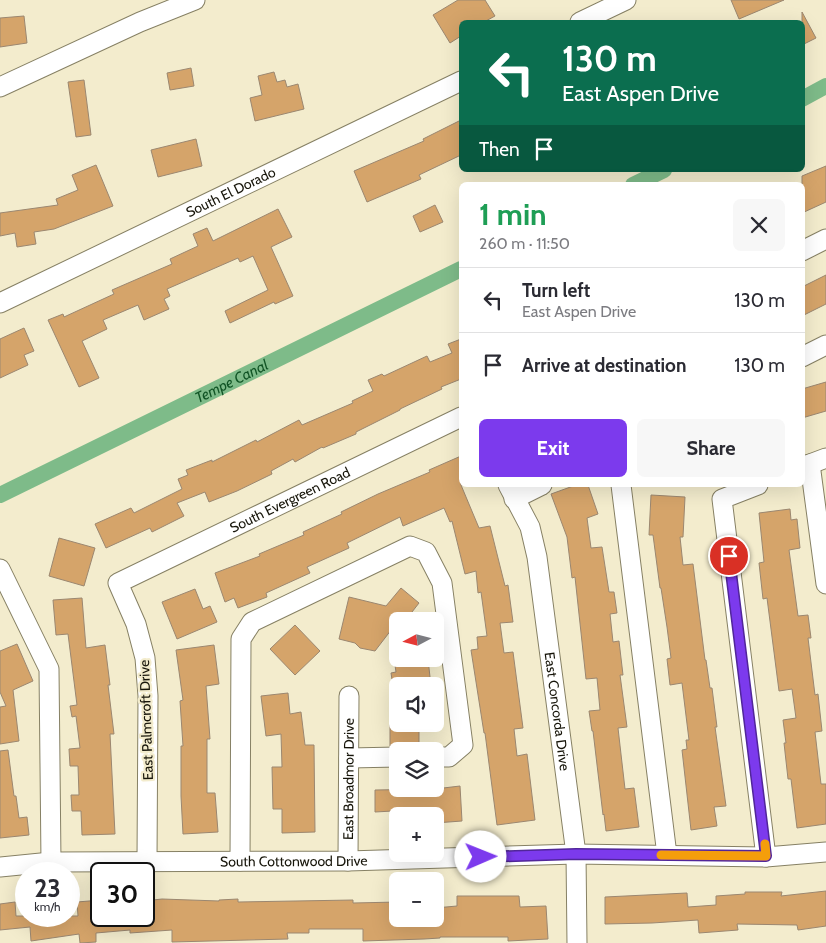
<!DOCTYPE html>
<meta charset="utf-8">
<style>
body{margin:0;font-family:Cabin,sans-serif;background:#f7f7f7;color:#2b2b33;height:100vh;display:flex;flex-direction:column;font-size:19px;white-space:nowrap}
*{box-sizing:border-box;margin:0}
p{font-size:16px;color:#7c7c81}
.icon{flex:none;width:28px;height:28px;fill:none;stroke:currentColor;stroke-width:2;stroke-linecap:round;stroke-linejoin:round}
.map{position:relative;flex:1;overflow:hidden}
.details{position:absolute;left:459px;top:182px;width:346px;height:305px;display:flex;flex-direction:column;background:#fff;border-radius:8px;box-shadow:0 5px 20px #0002}
.details>*{flex:none}
.top-card{position:absolute;left:459px;top:20px;width:346px;height:152px;border-radius:8px;box-shadow:0 5px 20px #0002;background:#0b6e4f;color:#fff;overflow:hidden}
.needle{width:32px;rotate:263deg}
.controls{position:absolute;left:389px;top:612px;display:grid;gap:10px}
.controls a{display:grid;place-items:center;width:55px;height:55px;border-radius:8px;background:#fff;box-shadow:0 5px 20px #0002;font-size:25px}
.speed{position:absolute;left:15px;top:862px;display:flex;gap:10px;font-size:25px;font-weight:700;text-align:center}
.speed>*{display:grid;place-content:center;width:65px;height:65px;border-radius:50%;background:#fff;box-shadow:0 5px 20px #0002;line-height:1}
.speed small{font-size:12px;font-weight:400}
.speed .limit{border:2px solid #111;border-radius:8px;background:#fff;color:#111}
.pin{position:absolute;display:grid;place-items:center;width:42px;height:42px;color:#fff;margin:-21px;border:2px solid #fff;border-radius:50%;box-shadow:0 1px 5px #0007}
.me{position:absolute;width:55px;margin:-28px;rotate:89deg;stroke-linejoin:round;filter:drop-shadow(0 0 4px #0008)}
.turn{display:flex;align-items:center;gap:18px;height:105px;padding:0 20px;font-size:22px}
.turn .icon{width:65px;height:65px;stroke-width:2.5}
.turn b{display:block;font-size:35px;line-height:42px}
.then{display:flex;align-items:center;height:48px;padding:0 20px;background:#0003;gap:10px;font-size:19px}
.round{display:grid;place-items:center;flex:none;width:52px;height:52px;border-radius:8px;background:#f7f7f7}
.overview{display:flex;align-items:center;justify-content:space-between;height:85px;padding:0 20px}
h1{font-size:30px;font-weight:700;line-height:38px;color:#1e9e55}
.primary-button{display:flex;gap:10px;margin-top:auto;padding:10px 20px}
.primary-button a{flex:1;height:58px;border-radius:8px;background:#7c3aed;color:#fff;font-size:20px;font-weight:700;line-height:58px;text-align:center}
.primary-button a+a{background:#f7f7f7;color:#2b2b33}
ul{padding:0;list-style:none}
li{display:flex;align-items:center;gap:15px;height:65px;padding:0 20px;border-top:1px solid #e1e1e2}
li div{flex:1}
li b{display:block;font-size:19px}
li em{font-style:normal}
.map>svg:first-child{display:block}
.lines{fill:none;stroke-linecap:round;stroke-linejoin:round}
.canal{stroke:#7ebb89;stroke-width:16}
.building{fill:#d5a46a;stroke:#9b8770}
.minor-casing{stroke:#868064;stroke-width:21}
.minor{stroke:#fff;stroke-width:19}
.route-casing{stroke:#51269a;stroke-width:12}
.route{stroke:#7c3aed;stroke-width:9}
.slow{stroke:#f59e0b;stroke-width:9}
.labels{text-anchor:middle;stroke-width:4.5;stroke-linejoin:round;paint-order:stroke}
.street-label{font-size:14px;fill:#17150a;stroke:#f3eccd}
.water-label{font-size:15px;font-style:italic;fill:#115425;stroke:#f3eccd}
</style>
<div class="map">
<svg width="826" height="943" viewBox="0 0 826 943">
<rect width="100%" height="100%" fill="#f3eccd"/>
<g class="lines">
<g class="canal">
<path d="M802,99L826,86"/>
<path d="M633,185L664,170"/>
<path id="s1" d="M0,495L461,269"/>
</g>
</g>
<path class="building" d="M458,0H485L495,16L484,22H461V36L450,43L433,15Z
M731,0H784L739,19Z
M802,12L816,38L802,45Z
M24,16L27,43L0,47V18Z
M191,68L194,86L170,90L167,73Z
M274,72L277,82L285,80L287,87L298,84L304,109L255,121L250,98L262,95L258,76Z
M84,80L91,135L76,137L68,82Z
M461,120V155L419,175L421,179L367,202L354,171L424,141L423,139Z
M196,139L202,166L158,177L151,150Z
M96,165L113,206L54,229L34,232L36,244L17,247L15,233L0,236V213L58,205L56,199L78,190L72,175Z
M826,166V202L802,213V176Z
M435,205L443,222L420,232L413,216Z
M278,209L292,237L271,247L293,296L275,304L274,302L230,323L225,311L268,290L253,256L240,262L238,258L167,289L170,296L164,299L169,309L144,320L138,305L103,320L107,329L82,341L99,378L79,387L48,320L63,314L64,317L114,294L112,290L172,264L170,259L198,246L193,234L207,228L213,241Z
M826,275V304L802,316V287Z
M24,328L34,351L24,355L28,365L0,378V339Z
M461,339V379L441,387L442,389L400,409V410L356,432V434L323,448L322,447L295,462L293,459L271,471L272,474L237,491L209,502L205,492L177,503L184,516L152,532L150,528L106,548L95,524L131,508L134,513L182,489L178,479L188,475L186,470L212,460V462L256,440L257,442L299,420L302,425L353,403L352,401L373,391L368,380L382,374L384,376L427,356L430,362L452,353L448,344Z
M826,382V411L802,418V389Z
M461,456V485L479,528L490,526L505,586L508,585L513,622L500,623L504,653L513,652L523,728L514,729L517,756L527,754L535,820L497,825L485,733H484L471,650L478,649L477,637L487,636L481,592L478,593L476,571L465,574L452,521L450,522L444,508L403,526L400,517L347,543L349,548L307,567L310,573L266,593L267,597L238,608L234,598L225,602L215,573L260,556L259,554L304,535L303,532L342,514L341,512L378,494L430,472L429,470Z
M576,485H588L598,514L587,518L591,548L602,547L609,592H614L617,613L610,614L613,642L619,641L623,675H620L627,727L618,728L625,789L634,788L639,827L606,831L604,814L603,815L593,731H592L589,711L600,710L597,678L586,679L575,577L572,578L567,537L551,494Z
M651,495L685,497L683,537H680L683,565L693,564L705,660H706L710,688H712L717,727H715L726,806L714,807L717,826L691,830L682,750L687,749L686,740H689L682,683L670,685L667,659L671,658L667,627L661,588H660L653,535H649Z
M790,509L791,520L797,519L800,548L789,550L798,616L808,615L811,638H808L815,695L818,694L822,731L815,732L821,784H826V824L797,828L791,779H788L784,743H786L783,720L796,718L792,689L779,691L767,598L763,599L759,563L764,562L759,513Z
M59,538L95,548L84,586L49,576Z
M401,588L419,603L405,621H398L375,651L360,648L355,643L339,639L349,597L386,606Z
M195,589L203,609L210,606L217,622L177,639L162,602Z
M82,598L86,648L105,645L110,685H108L114,734H110L115,834L82,835L81,811H72L71,795H79L78,766H70L69,749L80,748L76,716L72,717L70,706L77,705L68,634L56,635L53,600Z
M295,625L320,651L295,675L270,649Z
M17,644L33,681L13,690L19,741L0,744V707L6,706L0,692V651Z
M214,645L219,684L206,686L210,739H207V793H215L218,832L183,834L181,796V746H183L180,701L183,700L176,650Z
M394,659H428L431,686H393L391,673L396,672Z
M288,693L290,714L301,712L305,745H314L315,832L282,833V809H273L272,767H282L281,734L266,736L261,696Z
M390,724H419V746H390Z
M8,750L14,796H16L19,818L27,817L29,835L0,838V751Z
M460,786L462,821L435,823V816H393V811L375,812V790L435,789Z
M826,891V926L798,930L797,925L737,924L738,930L699,933L698,920L652,923L605,924V897L687,893L688,907L716,905V896L745,894V892H782L781,896Z
M457,896H519L520,907L546,906L548,939L508,941V937H440V938L424,939L363,941V929H309V933H287L288,939L172,942V930L130,933V930L96,933V942L80,943L79,934L31,941L30,927L0,930V904L15,902L16,916H78L77,902L101,900V916H144V901L162,899L219,901V900L238,899V902L353,900V903L398,902V919H435V908L457,906Z"/>
<g class="lines">
<g class="minor-casing">
<g id="minor">
<path d="M580,22L626,0"/>
<path d="M0,87L140,22L195,0"/>
<path d="M802,251L826,239"/>
<path id="s2" d="M0,303L461,81"/>
<path d="M802,357L826,345"/>
<path d="M810,464L826,584"/>
<path d="M802,467L826,458"/>
<path id="s3" d="M508,485L530,527L537,557L576,854L577,943"/>
<path d="M621,485L667,855"/>
<path d="M758,485L722,499L766,857"/>
<path d="M514,499L542,485"/>
<path d="M0,569L49,669L51,862"/>
<path d="M349,758L398,757"/>
<path id="s4" d="M147,861L148,696L145,658L136,624L118,583L461,417"/>
<path d="M240,861L241,639L252,622L410,546L426,552L442,583L463,745L449,757H435"/>
<path id="s5" d="M348,861L349,696"/>
<path id="s6" d="M0,867L51,862L348,861L576,854L766,857L826,852"/>
</g>
</g>
<use href="#minor" class="minor"/>
</g>
<g class="lines">
<g class="route-casing">
<path id="route" d="M481,857L576,854L766,856L729,556"/>
</g>
<use href="#route" class="route"/>
<path class="slow" d="M661,855L766,856L765,844"/>
</g>
<g class="labels">
<g class="street-label">
<text dy="5" stroke="none"><textPath href="#s2" startOffset="256">South El Dorado</textPath></text>
<text dy="5" stroke="none"><textPath href="#s4" startOffset="474">South Evergreen Road</textPath></text>
<text dy="5" stroke="none"><textPath href="#s3" startOffset="234">East Concorda Drive</textPath></text>
<text transform="translate(146 720) rotate(-92)" y="5">East Palmcroft Drive</text>
<text dy="5" stroke="none"><textPath href="#s5" startOffset="82">East Broadmor Drive</textPath></text>
<text dy="5" stroke="none"><textPath href="#s6" startOffset="294">South Cottonwood Drive</textPath></text>
</g>
<g class="water-label">
<text dy="5" stroke="none"><textPath href="#s1" startOffset="258">Tempe Canal</textPath></text>
</g>
</g>
</svg>
<div class="controls">
<a><svg class="needle" viewBox="-14 -14 28 28"><path d="M0-13l5 13h-10z" fill="#e53935"/><path d="M0 13l5-13h-10z" fill="#7c7c81"/></svg></a>
<a><svg class="icon" aria-label="sound" viewBox="0 0 24 24"><path d="M4 9h4l5-4v14l-5-4H4zM17 9q2 3 0 6"/></svg></a>
<a><svg class="icon" aria-label="layers" viewBox="0 0 24 24"><path d="M12 4l9 5-9 5-9-5zM3 14l9 5 9-5"/></svg></a>
<a>+</a>
<a>−</a>
</div>
<div class="speed"><div>23<small>km/h</small></div><div class="limit">30</div></div>
<div class="pin" style="left:729px;top:556px;background:#d93025"><svg class="icon" aria-label="arrive" viewBox="0 0 24 24"><path d="M6 21V4h12l-3 4 3 4H6"/></svg></div>
<svg class="me" style="left:481px;top:857px" viewBox="-20 -20 40 40"><circle r="19" fill="#fff"/><path d="M0-13L10 11 0 6-10 11z" fill="#7c3aed"/></svg>
<div class="top-card">
<div class="turn"><svg class="icon" aria-label="left" viewBox="0 0 24 24"><path d="M17 20v-9H6M10 6l-5 5 5 5"/></svg><div><b>130 m</b>East Aspen Drive</div></div>
<div class="then">Then<svg class="icon" aria-label="arrive" viewBox="0 0 24 24"><path d="M6 21V4h12l-3 4 3 4H6"/></svg></div>
</div>
<section class="details">
<div class="overview"><div><h1>1 min</h1><p>260 m · 11:50</p></div><a class="round"><svg class="icon" aria-label="close" viewBox="0 0 24 24"><path d="M6 6l12 12M18 6L6 18"/></svg></a></div>
<ul>
<li><svg class="icon" aria-label="left" viewBox="0 0 24 24"><path d="M17 20v-9H6M10 6l-5 5 5 5"/></svg><div><b>Turn left</b><p>East Aspen Drive</p></div><em>130 m</em></li>
<li><svg class="icon" aria-label="arrive" viewBox="0 0 24 24"><path d="M6 21V4h12l-3 4 3 4H6"/></svg><div><b>Arrive at destination</b></div><em>130 m</em></li>
</ul>
<div class="primary-button"><a>Exit</a><a>Share</a></div>
</section>
</div>
